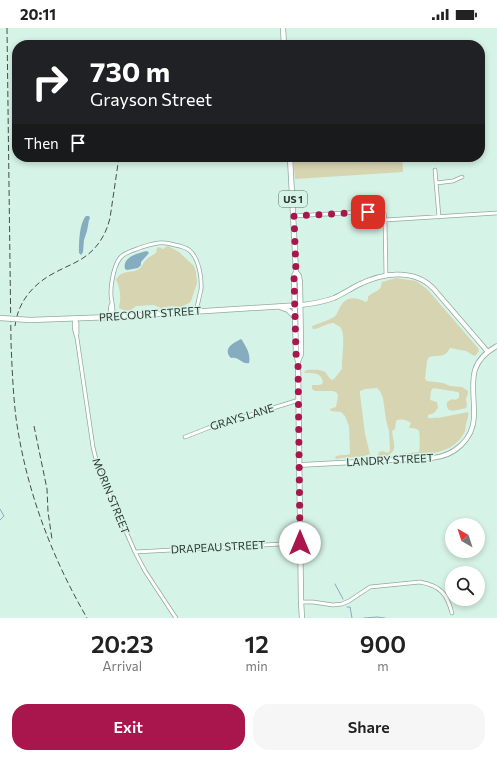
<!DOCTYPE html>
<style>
body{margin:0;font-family:Commissioner,sans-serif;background:#f6f6f6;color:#222;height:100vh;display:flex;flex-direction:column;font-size:15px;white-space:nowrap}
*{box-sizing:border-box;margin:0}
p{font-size:13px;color:#767676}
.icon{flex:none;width:22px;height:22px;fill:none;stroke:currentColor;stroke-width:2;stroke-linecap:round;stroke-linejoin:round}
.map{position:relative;height:590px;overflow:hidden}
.side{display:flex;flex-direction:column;background:#fff;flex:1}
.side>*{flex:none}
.top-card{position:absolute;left:12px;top:12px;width:473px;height:122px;border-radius:16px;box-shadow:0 2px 6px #0003;background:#202124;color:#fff;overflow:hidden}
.needle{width:26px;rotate:321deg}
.buttons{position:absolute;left:445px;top:490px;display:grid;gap:8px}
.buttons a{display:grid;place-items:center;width:40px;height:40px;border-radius:50%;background:#fff;box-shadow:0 2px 6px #0003;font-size:20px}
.pin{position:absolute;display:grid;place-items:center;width:34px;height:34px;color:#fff;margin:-17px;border-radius:8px;box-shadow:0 2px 6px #0006}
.me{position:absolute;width:44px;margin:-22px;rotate:0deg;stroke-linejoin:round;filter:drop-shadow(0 0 3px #0008)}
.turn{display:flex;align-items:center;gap:14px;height:84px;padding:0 12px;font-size:18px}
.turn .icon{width:52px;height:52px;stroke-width:2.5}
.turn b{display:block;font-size:28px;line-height:34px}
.then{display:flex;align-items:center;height:38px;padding:0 12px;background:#0003;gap:8px;font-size:15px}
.eta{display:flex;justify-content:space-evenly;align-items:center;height:68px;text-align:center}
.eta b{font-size:24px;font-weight:600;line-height:28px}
.action{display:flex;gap:8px;margin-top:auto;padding:8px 12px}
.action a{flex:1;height:46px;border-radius:16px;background:#a9164e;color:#fff;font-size:16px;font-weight:600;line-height:46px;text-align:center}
.action a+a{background:#f6f6f6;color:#222}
.status{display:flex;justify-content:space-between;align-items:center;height:28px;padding:0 20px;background:#fff;direction:ltr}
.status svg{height:11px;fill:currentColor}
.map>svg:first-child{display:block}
.green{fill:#d7d4b2}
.water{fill:#86acc0}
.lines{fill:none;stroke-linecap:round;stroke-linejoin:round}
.stream{stroke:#86acc0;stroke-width:1}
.street-casing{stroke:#90ab9f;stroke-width:4.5}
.secondary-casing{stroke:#90ab9f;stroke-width:5.5}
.primary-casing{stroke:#90ab9f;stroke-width:6}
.street{stroke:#fff;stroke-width:3}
.secondary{stroke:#fff;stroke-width:4}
.primary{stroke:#fff;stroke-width:4.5}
.rail{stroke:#43504a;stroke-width:1;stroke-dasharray:6 3;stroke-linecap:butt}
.primary-bridge-casing{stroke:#90ab9f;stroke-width:6;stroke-linecap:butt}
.primary-bridge{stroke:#fff;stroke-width:4.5}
.route{stroke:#a9164e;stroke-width:7;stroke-dasharray:0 12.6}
.labels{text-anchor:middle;stroke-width:3;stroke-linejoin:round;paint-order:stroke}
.shield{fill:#d5f3e6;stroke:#5e6f67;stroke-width:1}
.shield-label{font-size:10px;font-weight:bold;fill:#2b3631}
.street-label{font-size:11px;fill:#2b3631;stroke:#d5f3e6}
</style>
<div class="status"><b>20:11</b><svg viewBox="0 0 49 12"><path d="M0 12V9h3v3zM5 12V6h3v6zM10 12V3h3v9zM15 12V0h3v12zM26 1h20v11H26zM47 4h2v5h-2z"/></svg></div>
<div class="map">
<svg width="497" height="590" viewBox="0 0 497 590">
<rect width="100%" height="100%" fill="#d5f3e6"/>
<path class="green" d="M293,129H402L403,144L295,151Z
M168,218L179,224L194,238L196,245L197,255L191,273L189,275L181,279L171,278L161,280L154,277L136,278C131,283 126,284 119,280C119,278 120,275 120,273C121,268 119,256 116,252C122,241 131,246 139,241C142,239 143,235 145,233C148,229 152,228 156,225L157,220L158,219L163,221L166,219Z
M396,250L416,253L427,261L478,320L479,323L475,328C472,327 470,325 466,323C461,322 455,321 450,320C444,331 440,326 429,329L427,333L425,351L427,353L443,355L450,358L462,359L468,363C468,367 467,368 466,371C466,374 468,377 466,380C459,381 445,388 447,374L452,371L455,372L459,370V365L458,364L433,360L431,363L430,372L437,374L438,380L434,385L428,387V390C432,391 435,389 438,390L468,384C469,388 467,392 466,396C465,399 466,403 464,405C454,426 425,427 405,428L402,426L419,424C420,420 420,406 419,403C417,400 413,400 409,400L411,395C407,392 400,390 396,393L395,401L392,403C394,420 399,424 381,430L378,427L379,424L383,423L387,425L390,423L389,403L386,392L383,370L380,363L377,360L365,361L360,363V366L365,406L370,426C359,431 347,428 336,431L335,429C340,426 345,428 350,426L349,398L345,388L341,384L331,383L330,381L336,379L338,368L337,365L333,363H315L312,361V357H320L323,355C322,344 313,345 305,345L304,344L307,342C312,342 320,341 325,344C327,346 328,349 332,352L334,351L342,341C341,332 347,303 339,298C339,298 337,298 337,297C336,297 335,296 334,295C328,294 319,301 313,301L312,299V298C319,295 327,293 334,289C337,287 337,285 339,281C345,268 354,268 366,274L368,272V269C372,264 378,264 381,259V257L382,254Z"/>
<path class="water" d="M86,188H89L90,190L89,192L87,203L84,212L83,224L81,227L79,225C79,215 79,196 86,188Z
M147,223L149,225L141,234V237L138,240L127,242L125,241C122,229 138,225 147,223Z
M241,311L242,312C246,319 251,326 249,335C242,337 239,328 231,330C222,321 233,315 241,311Z"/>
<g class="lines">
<path class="stream" d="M0,481L4,488L0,492
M335,556L343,571
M347,579H350L352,590
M364,590L377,589L385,590"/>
<g class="street-casing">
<path id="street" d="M435,142L439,189
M436,155L453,153L462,149
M293,188L379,183L384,185L385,192L497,185
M385,192L386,248
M112,289C114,283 113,280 112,274C109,263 113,239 120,230C124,224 135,222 142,219C155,215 161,213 175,217C180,218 185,219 189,222C199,230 202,250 201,262C199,269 198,276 196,283
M112,289C110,284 109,280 112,275
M75,291C73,298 75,304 77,310L93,419L98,440L135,524L145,543L176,590
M75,291L77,295V306
M185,409L208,400L299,372
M135,524L300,515
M301,574H313L333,577L342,576L349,573L370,559L420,554C441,558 447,566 452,585"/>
</g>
<g class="secondary-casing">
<path id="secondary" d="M301,277C312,276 323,274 334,270C343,266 350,261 358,257C382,245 413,240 433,260L488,324
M300,437L432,430C454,428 473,412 474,389C475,359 464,336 497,318"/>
</g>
<g class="primary-casing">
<path id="primary" d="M283,0L284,17
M290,129L296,244L294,248L296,326L298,333L301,574L302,590
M296,244L299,248L300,255L301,326L298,333
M280,279L288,282L295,289
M30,292L112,289L301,277"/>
</g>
<use href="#street" class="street"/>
<use href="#secondary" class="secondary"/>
<use href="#primary" class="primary"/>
<path class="rail" d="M7,0L11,314C12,339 13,365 16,390C26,461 51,528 87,590
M15,298C18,273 34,255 56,244C65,239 74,236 83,230C97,221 106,207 110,190L119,129
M34,398L47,461L48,484L52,511"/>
<g class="primary-bridge-casing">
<path id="primary-bridge" d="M0,290L30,292"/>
</g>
<use href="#primary-bridge" class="primary-bridge"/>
</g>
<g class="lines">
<path class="route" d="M300,515L298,333L296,326L294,248L296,244L294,188L368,184"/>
</g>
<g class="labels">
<rect class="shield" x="279" y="163" width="28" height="16" rx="3"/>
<g class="shield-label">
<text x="293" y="175">US 1</text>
</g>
<g class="street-label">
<text transform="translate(150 286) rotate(-4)" y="4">PRECOURT STREET</text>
<text transform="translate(242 389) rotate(-17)" y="4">GRAYS LANE</text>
<text transform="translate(390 432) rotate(-3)" y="4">LANDRY STREET</text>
<text transform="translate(111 468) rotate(68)" y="4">MORIN STREET</text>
<text transform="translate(218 519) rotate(-3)" y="4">DRAPEAU STREET</text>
</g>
</g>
</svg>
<div class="buttons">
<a><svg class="needle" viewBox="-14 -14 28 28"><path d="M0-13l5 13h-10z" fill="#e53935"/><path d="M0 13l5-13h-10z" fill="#767676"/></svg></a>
<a><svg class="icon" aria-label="search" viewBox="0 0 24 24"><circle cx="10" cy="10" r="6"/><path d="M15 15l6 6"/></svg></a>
</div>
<div class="pin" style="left:368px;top:184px;background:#d93025"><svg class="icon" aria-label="arrive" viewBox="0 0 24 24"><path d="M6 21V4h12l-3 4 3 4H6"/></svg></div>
<svg class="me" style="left:300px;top:515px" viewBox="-20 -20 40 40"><circle r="19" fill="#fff"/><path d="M0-13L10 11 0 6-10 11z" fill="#a9164e"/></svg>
<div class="top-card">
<div class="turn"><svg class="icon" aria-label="right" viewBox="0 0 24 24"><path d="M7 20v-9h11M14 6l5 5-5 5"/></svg><div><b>730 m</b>Grayson Street</div></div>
<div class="then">Then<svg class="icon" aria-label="arrive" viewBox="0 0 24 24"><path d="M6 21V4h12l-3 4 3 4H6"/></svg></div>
</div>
</div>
<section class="side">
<div class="eta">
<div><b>20:23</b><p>Arrival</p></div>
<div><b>12</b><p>min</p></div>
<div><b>900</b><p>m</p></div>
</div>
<div class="action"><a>Exit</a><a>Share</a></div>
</section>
